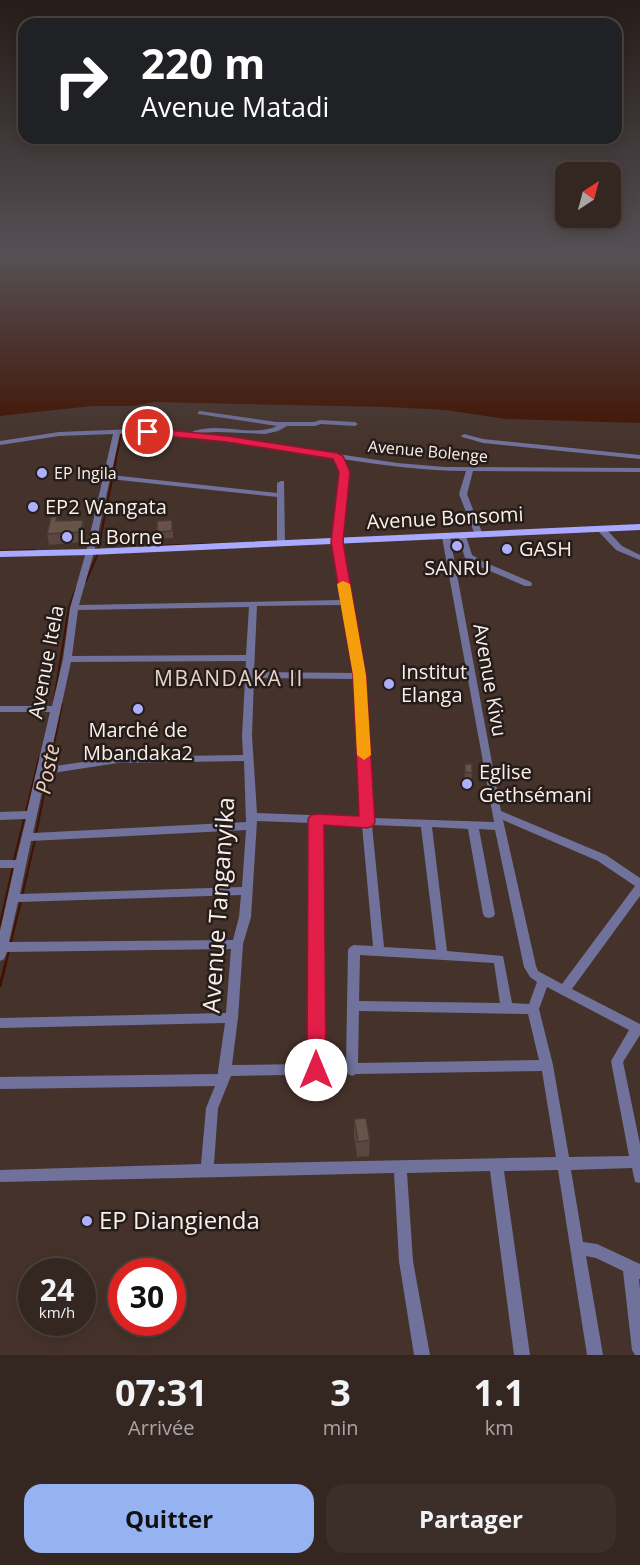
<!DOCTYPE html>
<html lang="fr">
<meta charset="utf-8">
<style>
body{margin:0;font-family:"Open Sans",sans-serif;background:#3c2e29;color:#f1f3f6;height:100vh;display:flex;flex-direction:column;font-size:22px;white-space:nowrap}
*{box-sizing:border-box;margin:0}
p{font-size:20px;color:#a9a5a5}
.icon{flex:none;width:33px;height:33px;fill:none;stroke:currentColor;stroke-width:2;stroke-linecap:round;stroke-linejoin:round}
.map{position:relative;height:1355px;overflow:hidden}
.panel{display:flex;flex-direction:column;background:#342620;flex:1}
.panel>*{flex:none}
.top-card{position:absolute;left:18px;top:18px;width:604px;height:126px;border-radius:18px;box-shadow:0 3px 15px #0003,0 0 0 2px #4e433e;background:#202124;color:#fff;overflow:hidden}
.needle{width:39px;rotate:36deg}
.buttons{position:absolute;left:555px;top:162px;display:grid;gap:12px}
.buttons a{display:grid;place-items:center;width:66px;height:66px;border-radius:12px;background:#342620;box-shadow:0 3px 15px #0003,0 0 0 2px #4e433e;font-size:30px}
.speed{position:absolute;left:18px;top:1258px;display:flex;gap:12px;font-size:30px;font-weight:700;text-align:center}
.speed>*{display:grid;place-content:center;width:78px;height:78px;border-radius:50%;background:#342620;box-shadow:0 3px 15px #0003,0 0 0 2px #4e433e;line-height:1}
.speed small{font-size:15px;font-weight:400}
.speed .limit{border:9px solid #d22;background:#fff;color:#111}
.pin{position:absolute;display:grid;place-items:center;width:51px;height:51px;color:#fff;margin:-26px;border:3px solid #fff;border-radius:50%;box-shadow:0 2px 6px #0007}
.me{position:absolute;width:66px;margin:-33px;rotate:0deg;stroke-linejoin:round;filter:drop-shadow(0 0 4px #0008)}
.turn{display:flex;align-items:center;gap:21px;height:126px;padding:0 24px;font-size:27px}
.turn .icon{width:78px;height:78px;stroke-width:2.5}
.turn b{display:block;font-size:42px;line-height:51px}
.eta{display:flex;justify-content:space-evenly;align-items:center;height:102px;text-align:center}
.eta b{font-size:36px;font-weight:700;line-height:42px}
.primary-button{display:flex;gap:12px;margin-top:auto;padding:12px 24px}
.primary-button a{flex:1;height:69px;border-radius:18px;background:#95b2f1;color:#111;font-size:24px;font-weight:700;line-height:69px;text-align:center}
.primary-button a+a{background:#3c2e29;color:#f1f3f6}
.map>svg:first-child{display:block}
.water{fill:#411200}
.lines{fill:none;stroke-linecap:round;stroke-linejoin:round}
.stream-far1{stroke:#411200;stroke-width:2}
.stream{stroke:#411200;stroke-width:3}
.minor{fill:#70729b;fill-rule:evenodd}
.major{fill:#a9aaff;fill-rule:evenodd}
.wall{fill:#594740}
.shaded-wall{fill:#483a34}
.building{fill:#67534a;stroke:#483a34;stroke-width:1.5}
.route{fill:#e11d48;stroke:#92132f;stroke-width:1.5}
.slow{fill:#f59e0b}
.poi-dot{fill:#adaffb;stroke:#251d19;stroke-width:2}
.labels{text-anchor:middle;stroke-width:5;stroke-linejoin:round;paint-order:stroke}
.far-street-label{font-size:16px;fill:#fcefea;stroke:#251d19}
.far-poi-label{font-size:16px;fill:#fcefea;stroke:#251d19;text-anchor:start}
.poi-label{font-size:20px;fill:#fcefea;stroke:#251d19;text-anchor:start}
.street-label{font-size:20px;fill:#fcefea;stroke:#251d19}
.neighbourhood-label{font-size:21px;letter-spacing:1.5px;fill:#e9d1c7;stroke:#251d19}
.water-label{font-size:21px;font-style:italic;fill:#f3d0c1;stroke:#251d19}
.near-street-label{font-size:24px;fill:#fcefea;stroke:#251d19}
.near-poi-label{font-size:24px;fill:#fcefea;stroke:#251d19;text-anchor:start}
</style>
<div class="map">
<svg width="640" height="1355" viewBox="0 0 640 1355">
<rect width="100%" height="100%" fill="#45332b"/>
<path class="water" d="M0,256H640V423L506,419L445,410L389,407L154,402L132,406H92L0,416Z"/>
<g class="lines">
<path class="stream-far1" d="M157,546L209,544
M98,550L121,434
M0,551L35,550
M86,581L98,553
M54,700L69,607L76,588
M36,834L62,704
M14,860L39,758
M22,896L35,840
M0,925L13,866
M11,942L21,901
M6,963L9,951"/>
<path class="stream" d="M0,986L6,962"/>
<path class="minor" d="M200,411L276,422H314L320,420L355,422L358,424L355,426L321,424L315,426H287L278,431L265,434L218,432L193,433V431C201,429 208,428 216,428C236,428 258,435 277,426L198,414V412Z
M136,429L227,437L397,463L445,467L640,468V472L473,471L467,494L483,535L479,537L475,535L459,494L466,471C424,471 383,465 342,459L349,472L341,541L363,676L372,818L494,822L442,537L446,535L450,537L501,811L606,855L640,878V896L572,989L640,1024V1035L623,1062L640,1144V1183L635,1182L632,1168L571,1170L583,1242L597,1244L640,1264V1279H639L640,1290V1355H635L632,1350L623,1271L596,1258L586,1256L603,1355H587L558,1170L504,1171L530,1355H514L490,1171L407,1173L413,1261L430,1355H414L399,1261L394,1173L0,1182V1170L201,1164L206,1108L215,1086L0,1089V1077L218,1074V1071L225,1023L0,1028V1018L226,1013L231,949L7,952L4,959L0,961V931L14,868H0V860H16L26,819L0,820V812L27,811L50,712H0V706H52L63,659L70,608L86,552L113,434L59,436L0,445V441L59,432ZM136,433L227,441L334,457L341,472L333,541L342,600L79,605L94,552L110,479L277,497V544L281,546L285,544L284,481H281L277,483V493L111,475L120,434ZM343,605L354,673L254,672L257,606ZM249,607L246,655L72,656L78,610ZM246,661L242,736L243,755L118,757L48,767L71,662ZM254,678L355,679L362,817L257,813L252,736ZM244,761L246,822L33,833L46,774L118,763ZM503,820L598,861L635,886L562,984L538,971L536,966ZM257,821L311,823L310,1064L232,1065L238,1018L243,944L251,917ZM321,823L362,825L373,946L354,945L350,947L348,950L346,1063L322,1064ZM372,825L421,827L436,950L384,947ZM432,827L468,829L483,914L485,917L489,918L493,917L495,914L479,829L495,830L524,967L530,977L537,982L529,1004L512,1003L503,956L447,951ZM246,830L242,887L20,894L31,841ZM241,895L239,917L233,940L9,942L18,902ZM360,955L494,963L500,1003L359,1001ZM547,987L629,1030L611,1061L629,1156L569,1157L553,1065L539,1009ZM359,1011L528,1014L539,1060L358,1063ZM542,1071L556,1157L214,1164L218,1108L231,1076L348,1074L352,1076L356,1074Z
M464,434L483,439L640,455V459L483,443L462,437L461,436Z
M598,527H604L622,546L640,555V560L616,550L598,531Z
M459,534H462L466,536L472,555L484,562L531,582L532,584L531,586H525L478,566L465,558L458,536Z"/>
<path class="major" d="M640,524V530L90,555L0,557V551L90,549Z"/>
</g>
<path class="wall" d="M57,517V521L83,520L84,531L82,542L49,545L47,534Z
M173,528V538L158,539L157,532Z
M465,764L472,773L471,788H464Z
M354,1119L370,1140L369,1156L357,1157L354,1134Z"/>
<path class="shaded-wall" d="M83,520L84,531L82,542L81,532Z"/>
<path class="building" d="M51,517H57L56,521L83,520L81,532L47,534Z
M172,520V531L157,532V521Z
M465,764H472V773L465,772Z
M366,1118L370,1140L358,1142L354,1119Z"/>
<linearGradient id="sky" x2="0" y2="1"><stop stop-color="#261c18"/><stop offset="0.57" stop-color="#565055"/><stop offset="1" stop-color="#565055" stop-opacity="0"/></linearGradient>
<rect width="640" height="446" fill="url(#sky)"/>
<path class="route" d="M148,428L227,436L337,453L343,456L350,472L343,542L366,675L375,822L373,826L367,828L324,825L326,1070L323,1076L316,1078L310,1076L307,1070L308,819L311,815L316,814L359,816L353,675L331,542L339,472L333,459L227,442L145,434V429Z"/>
<path class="slow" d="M343,581L350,584L366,675L371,755L364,760L357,755L353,675L337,584Z"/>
<g class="poi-dot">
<circle cx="42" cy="473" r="6"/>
<circle cx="33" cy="507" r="6"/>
<circle cx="67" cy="537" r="6"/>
<circle cx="457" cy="546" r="6"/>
<circle cx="507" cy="549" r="6"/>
<circle cx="389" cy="684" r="6"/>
<circle cx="138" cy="709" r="6"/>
<circle cx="467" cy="784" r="6"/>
<circle cx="87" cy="1221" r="6"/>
</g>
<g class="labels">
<g class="far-street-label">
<text transform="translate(428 451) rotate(5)" y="6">Avenue Bolenge</text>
</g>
<g class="far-poi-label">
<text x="54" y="479">EP Ingila</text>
</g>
<g class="poi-label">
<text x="45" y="514">EP2 Wangata</text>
<text x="79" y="544">La Borne</text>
<text x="519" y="556">GASH</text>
<text x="457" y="575" text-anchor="middle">SANRU</text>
<text x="401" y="679">Institut<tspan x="401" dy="23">Elanga</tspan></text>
<text x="138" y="737" text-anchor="middle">Marché de<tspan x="138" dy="23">Mbandaka2</tspan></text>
<text x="479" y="779">Eglise<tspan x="479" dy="23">Gethsémani</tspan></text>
</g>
<g class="street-label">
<text transform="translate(445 518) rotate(-3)" y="7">Avenue Bonsomi</text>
<text transform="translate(46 662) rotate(-79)" y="7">Avenue Itela</text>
<text transform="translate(490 680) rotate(80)" y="7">Avenue Kivu</text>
</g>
<g class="neighbourhood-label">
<text x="229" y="686">MBANDAKA II</text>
</g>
<g class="water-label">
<text transform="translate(48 769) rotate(-79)" y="7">Poste</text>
</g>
<g class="near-street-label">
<text transform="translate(219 905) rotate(-86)" y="8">Avenue Tanganyika</text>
</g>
<g class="near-poi-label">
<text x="99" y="1229">EP Diangienda</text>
</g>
</g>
</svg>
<div class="buttons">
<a><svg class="needle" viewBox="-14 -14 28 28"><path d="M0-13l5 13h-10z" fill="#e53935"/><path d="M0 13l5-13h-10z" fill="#a9a5a5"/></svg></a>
</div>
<div class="speed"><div>24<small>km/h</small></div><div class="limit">30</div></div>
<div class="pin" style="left:148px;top:432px;background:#d93025"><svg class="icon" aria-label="arrive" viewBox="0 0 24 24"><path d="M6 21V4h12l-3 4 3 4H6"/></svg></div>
<svg class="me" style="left:316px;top:1070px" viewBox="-20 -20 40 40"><circle r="19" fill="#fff"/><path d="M0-13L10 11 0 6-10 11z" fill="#e11d48"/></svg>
<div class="top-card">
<div class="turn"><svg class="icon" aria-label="right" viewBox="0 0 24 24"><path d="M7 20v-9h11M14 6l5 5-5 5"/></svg><div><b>220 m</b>Avenue Matadi</div></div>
</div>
</div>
<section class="panel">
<div class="eta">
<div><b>07:31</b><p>Arrivée</p></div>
<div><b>3</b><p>min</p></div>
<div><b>1.1</b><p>km</p></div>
</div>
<div class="primary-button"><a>Quitter</a><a>Partager</a></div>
</section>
